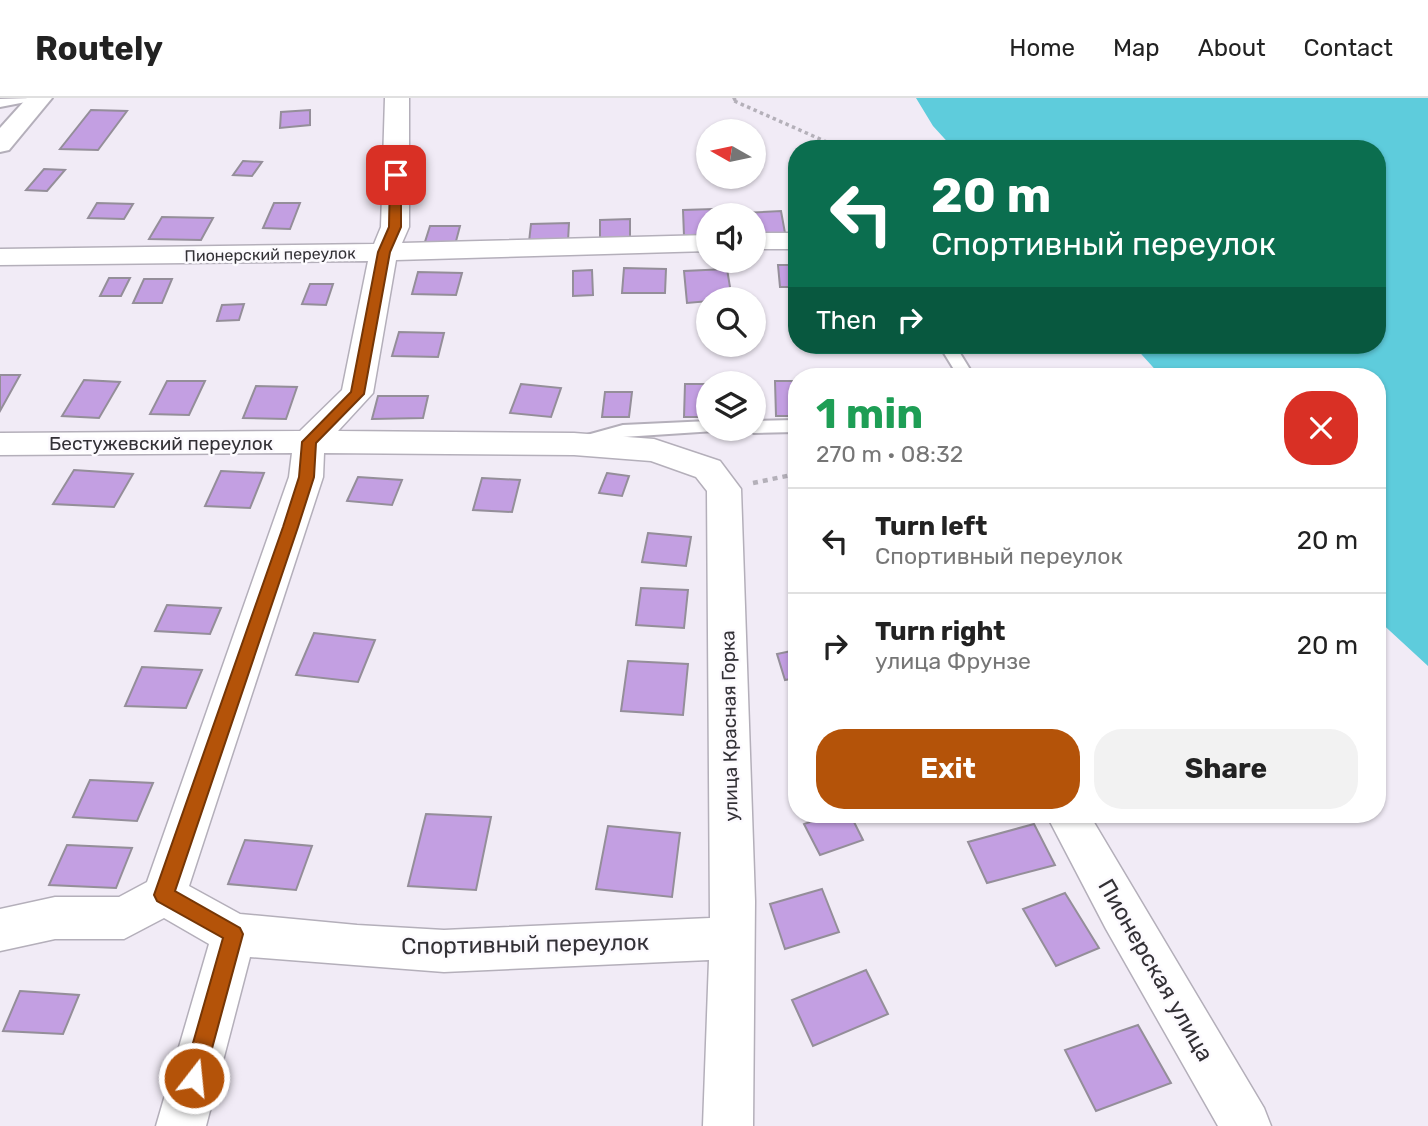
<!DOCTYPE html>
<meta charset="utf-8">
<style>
body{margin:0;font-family:Rubik,sans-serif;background:#f2f2f2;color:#222;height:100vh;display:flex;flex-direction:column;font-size:26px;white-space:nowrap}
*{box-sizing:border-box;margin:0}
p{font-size:23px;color:#767676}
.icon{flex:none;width:38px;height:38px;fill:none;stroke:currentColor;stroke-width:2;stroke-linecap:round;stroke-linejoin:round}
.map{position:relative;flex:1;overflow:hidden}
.side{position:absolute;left:788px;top:270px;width:598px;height:455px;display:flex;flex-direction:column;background:#fff;border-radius:28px;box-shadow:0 2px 5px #0004}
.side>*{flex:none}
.guide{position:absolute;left:788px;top:42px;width:598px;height:214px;border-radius:28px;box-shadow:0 2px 5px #0004;background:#0b6e4f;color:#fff;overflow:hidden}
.needle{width:46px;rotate:279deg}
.tools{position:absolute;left:696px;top:21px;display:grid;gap:14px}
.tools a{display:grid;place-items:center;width:70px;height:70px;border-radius:50%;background:#fff;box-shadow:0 2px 5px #0004;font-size:35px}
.pin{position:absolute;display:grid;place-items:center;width:60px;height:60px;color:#fff;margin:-30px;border-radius:14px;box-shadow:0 4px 10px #0006}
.me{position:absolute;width:77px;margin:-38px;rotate:16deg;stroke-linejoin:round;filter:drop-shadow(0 0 5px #0008)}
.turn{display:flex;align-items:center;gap:24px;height:147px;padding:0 28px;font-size:32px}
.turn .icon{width:91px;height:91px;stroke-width:2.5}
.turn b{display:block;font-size:49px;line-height:60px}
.then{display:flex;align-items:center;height:66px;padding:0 28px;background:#0003;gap:14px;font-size:26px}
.round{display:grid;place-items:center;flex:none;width:74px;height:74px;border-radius:28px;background:#f2f2f2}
.overview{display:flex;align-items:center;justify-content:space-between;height:119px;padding:0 28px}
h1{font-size:42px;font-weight:700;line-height:52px;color:#1e9e55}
.action{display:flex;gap:14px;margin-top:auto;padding:14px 28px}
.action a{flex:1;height:80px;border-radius:28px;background:#b45309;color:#fff;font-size:28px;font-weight:700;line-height:80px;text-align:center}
.action a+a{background:#f2f2f2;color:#222}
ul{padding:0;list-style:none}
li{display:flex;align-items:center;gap:21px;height:105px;padding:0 28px;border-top:2px solid #e0e0e0}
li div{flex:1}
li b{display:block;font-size:26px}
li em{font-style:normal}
header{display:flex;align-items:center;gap:42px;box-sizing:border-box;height:98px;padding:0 35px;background:#fff;border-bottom:2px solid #e0e0e0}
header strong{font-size:33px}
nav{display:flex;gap:38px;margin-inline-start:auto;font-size:24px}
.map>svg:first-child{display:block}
.water{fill:#5eccdc}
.building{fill:#c39fe2;stroke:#948e99;stroke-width:2}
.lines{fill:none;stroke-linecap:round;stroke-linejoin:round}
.lane-casing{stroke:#b4afba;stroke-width:4}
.street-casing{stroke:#b4afba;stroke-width:3}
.secondary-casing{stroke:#b4afba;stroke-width:4}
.path-far1{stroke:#b4b0b9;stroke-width:3.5;stroke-dasharray:3.5 3.5;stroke-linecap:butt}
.path{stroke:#b4b0b9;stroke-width:4.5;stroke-dasharray:5 5;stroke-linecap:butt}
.lane{fill:#fff;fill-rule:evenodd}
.street{fill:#fff;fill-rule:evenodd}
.secondary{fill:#fff;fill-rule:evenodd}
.route{fill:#b45309;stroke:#753606;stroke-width:2}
.labels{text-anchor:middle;stroke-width:5;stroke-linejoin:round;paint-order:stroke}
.far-street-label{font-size:16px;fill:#333136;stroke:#fcfafe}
.street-label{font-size:19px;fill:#333136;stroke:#fcfafe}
.near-street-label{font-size:23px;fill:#333136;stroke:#fcfafe}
</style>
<header>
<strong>Routely</strong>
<nav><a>Home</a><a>Map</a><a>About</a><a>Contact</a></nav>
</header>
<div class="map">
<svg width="1428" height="1028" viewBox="0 0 1428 1028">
<rect width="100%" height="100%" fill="#f1ebf6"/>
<path class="water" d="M916,0H1428V568L1377,521V278H1161L1133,247H1377V51H954L933,28Z"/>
<path class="building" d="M91,12L127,13L98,52L60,51Z
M310,12V27L280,30L281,14Z
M243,63L262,64L252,78L233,77Z
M44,71L65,72L47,93L26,92Z
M97,105L133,106L124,121L88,120Z
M274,105H300L290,131L263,130Z
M714,111L715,117H709V137L684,138L683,112Z
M781,113L785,135L754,136V117H743V115Z
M162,119L213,120L201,142L149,141Z
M630,121V139L600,140V122Z
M569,125L568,143L529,144L531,126Z
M430,128H460L455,147H424Z
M778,167H796V189H780Z
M624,170L666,171L665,195H622Z
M727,171L732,201L687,205L684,173Z
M592,172L593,197L573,198V173Z
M418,174L462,175L456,197L412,196Z
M109,180H130L121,198H100Z
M144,181H172L162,205H133Z
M310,186H333L326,207L302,206Z
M244,206L239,222L217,223L222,207Z
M399,234L444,235L438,259L392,258Z
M910,271L914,278H890L888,274Z
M0,277H20L0,313Z
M84,282L120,284L99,320L62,318Z
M167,283H205L189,317L150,316Z
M775,283H796V318H776Z
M521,286L561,290L551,319L510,315Z
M685,286H709V319H684Z
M256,288L297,289L286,321L243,320Z
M605,294H632L629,319H602Z
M378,298H428L423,320L372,321Z
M74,372L133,376L114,409L53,406Z
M221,373L264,375L250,410L205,408Z
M607,375L629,378L622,398L599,395Z
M358,379L402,382L392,407L347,403Z
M482,380L520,382L512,414L473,412Z
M648,435L691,439L686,468L642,464Z
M641,490L688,492L684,530L636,527Z
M167,507L221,510L210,536L155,533Z
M314,535L375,542L358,584L296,577Z
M796,552V580L785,582L777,556Z
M628,563L688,566L683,617L621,613Z
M142,569L202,572L186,610L125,608Z
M90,682L153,685L137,723L73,719Z
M426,716L491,719L476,792L408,788Z
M834,716H850L863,742L820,757L804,726Z
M1034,726L1055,767L987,785L968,744Z
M608,728L680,735L672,799L596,791Z
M245,742L312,748L296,792L228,786Z
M67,747L132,750L116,790L49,787Z
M822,791L839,834L785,851L770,806Z
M1065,795L1099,850L1056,868L1023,811Z
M866,872L888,916L813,948L792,902Z
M20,893L79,897L63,936L3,933Z
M1138,927L1171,985L1096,1013L1065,952Z"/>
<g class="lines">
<g class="lane-casing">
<path id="lane" d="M33,0L31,3L0,9V1Z
M939,247H955L974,278H958Z
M796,322V334L754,335L747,331H754V323Z
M709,323V331H716L715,333L623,339L582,350L573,344L576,340L623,327Z"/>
</g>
<g class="street-casing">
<path id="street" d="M385,0H409V129L402,145L709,137V153L396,162L373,295L338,333L574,335L654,341L720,363L741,391L755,803L753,1028H703L709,862L444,874L250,859L206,1028H156L209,846L164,820L124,841H55L0,853V811L55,799H119L147,784L289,379L292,355L0,357V335L300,333L342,292L368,163L0,167V151L374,146L381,129ZM324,355L574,357L651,363L696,379L707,393L710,820L444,832L357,827L240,816L189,788L323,379Z
M754,135H796V151H754Z
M1046,716H1089L1264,1010L1271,1028H1218L1106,831Z"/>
</g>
<g class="secondary-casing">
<path id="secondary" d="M27,0H52L9,52L0,54V30Z"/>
</g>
<path class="path-far1" d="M736,0L732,2L829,45L832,51"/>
<path class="path" d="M753,385L796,376"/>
<use href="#lane" class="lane"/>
<use href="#street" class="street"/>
<use href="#secondary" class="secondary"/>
</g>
<path class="route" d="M396,74L401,77V129L390,154L364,296L316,345L314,379L298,429L175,793L240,830L243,836L204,980L201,987L194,991L186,987L183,980L223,840L157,803L154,797L283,429L299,379L302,344L351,294L378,154L389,129L390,77Z"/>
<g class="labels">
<g class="far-street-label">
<text transform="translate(270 156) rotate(-1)" y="6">Пионерский переулок</text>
</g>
<g class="street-label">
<text x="161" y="352">Бестужевский переулок</text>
<text transform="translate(729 628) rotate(-91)" y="7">улица Красная Горка</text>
</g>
<g class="near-street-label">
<text transform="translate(525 846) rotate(-1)" y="8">Спортивный переулок</text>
<text transform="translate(1156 872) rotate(60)" y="8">Пионерская улица</text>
</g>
</g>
</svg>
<div class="tools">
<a><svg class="needle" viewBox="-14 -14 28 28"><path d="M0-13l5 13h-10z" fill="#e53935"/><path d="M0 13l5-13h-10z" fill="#767676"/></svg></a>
<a><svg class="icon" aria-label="sound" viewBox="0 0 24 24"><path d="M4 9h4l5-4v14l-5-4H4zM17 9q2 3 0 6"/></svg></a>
<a><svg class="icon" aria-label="search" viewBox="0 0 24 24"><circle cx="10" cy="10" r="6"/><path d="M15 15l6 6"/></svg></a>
<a><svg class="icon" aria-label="layers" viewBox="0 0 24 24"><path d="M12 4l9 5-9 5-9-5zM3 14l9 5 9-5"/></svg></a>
</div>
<div class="pin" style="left:396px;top:77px;background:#d93025"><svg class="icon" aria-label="arrive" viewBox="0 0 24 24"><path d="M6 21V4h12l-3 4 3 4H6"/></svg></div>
<svg class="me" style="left:194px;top:980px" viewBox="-20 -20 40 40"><circle r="17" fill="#b45309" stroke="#fff" stroke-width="3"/><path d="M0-11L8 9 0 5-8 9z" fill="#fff"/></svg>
<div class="guide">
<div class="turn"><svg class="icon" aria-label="left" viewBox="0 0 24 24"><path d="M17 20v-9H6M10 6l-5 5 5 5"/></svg><div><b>20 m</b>Спортивный переулок</div></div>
<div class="then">Then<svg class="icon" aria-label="right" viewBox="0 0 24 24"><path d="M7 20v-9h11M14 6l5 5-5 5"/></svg></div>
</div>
<section class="side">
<div class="overview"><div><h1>1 min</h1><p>270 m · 08:32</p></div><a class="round" style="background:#d93025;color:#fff"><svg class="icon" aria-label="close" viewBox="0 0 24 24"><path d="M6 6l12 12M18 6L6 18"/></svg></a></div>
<ul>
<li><svg class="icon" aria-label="left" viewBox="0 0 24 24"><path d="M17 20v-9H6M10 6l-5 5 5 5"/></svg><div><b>Turn left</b><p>Спортивный переулок</p></div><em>20 m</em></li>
<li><svg class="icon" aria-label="right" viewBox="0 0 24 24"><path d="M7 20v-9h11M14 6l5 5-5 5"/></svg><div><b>Turn right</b><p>улица Фрунзе</p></div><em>20 m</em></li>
</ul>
<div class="action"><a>Exit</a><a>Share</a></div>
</section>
</div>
